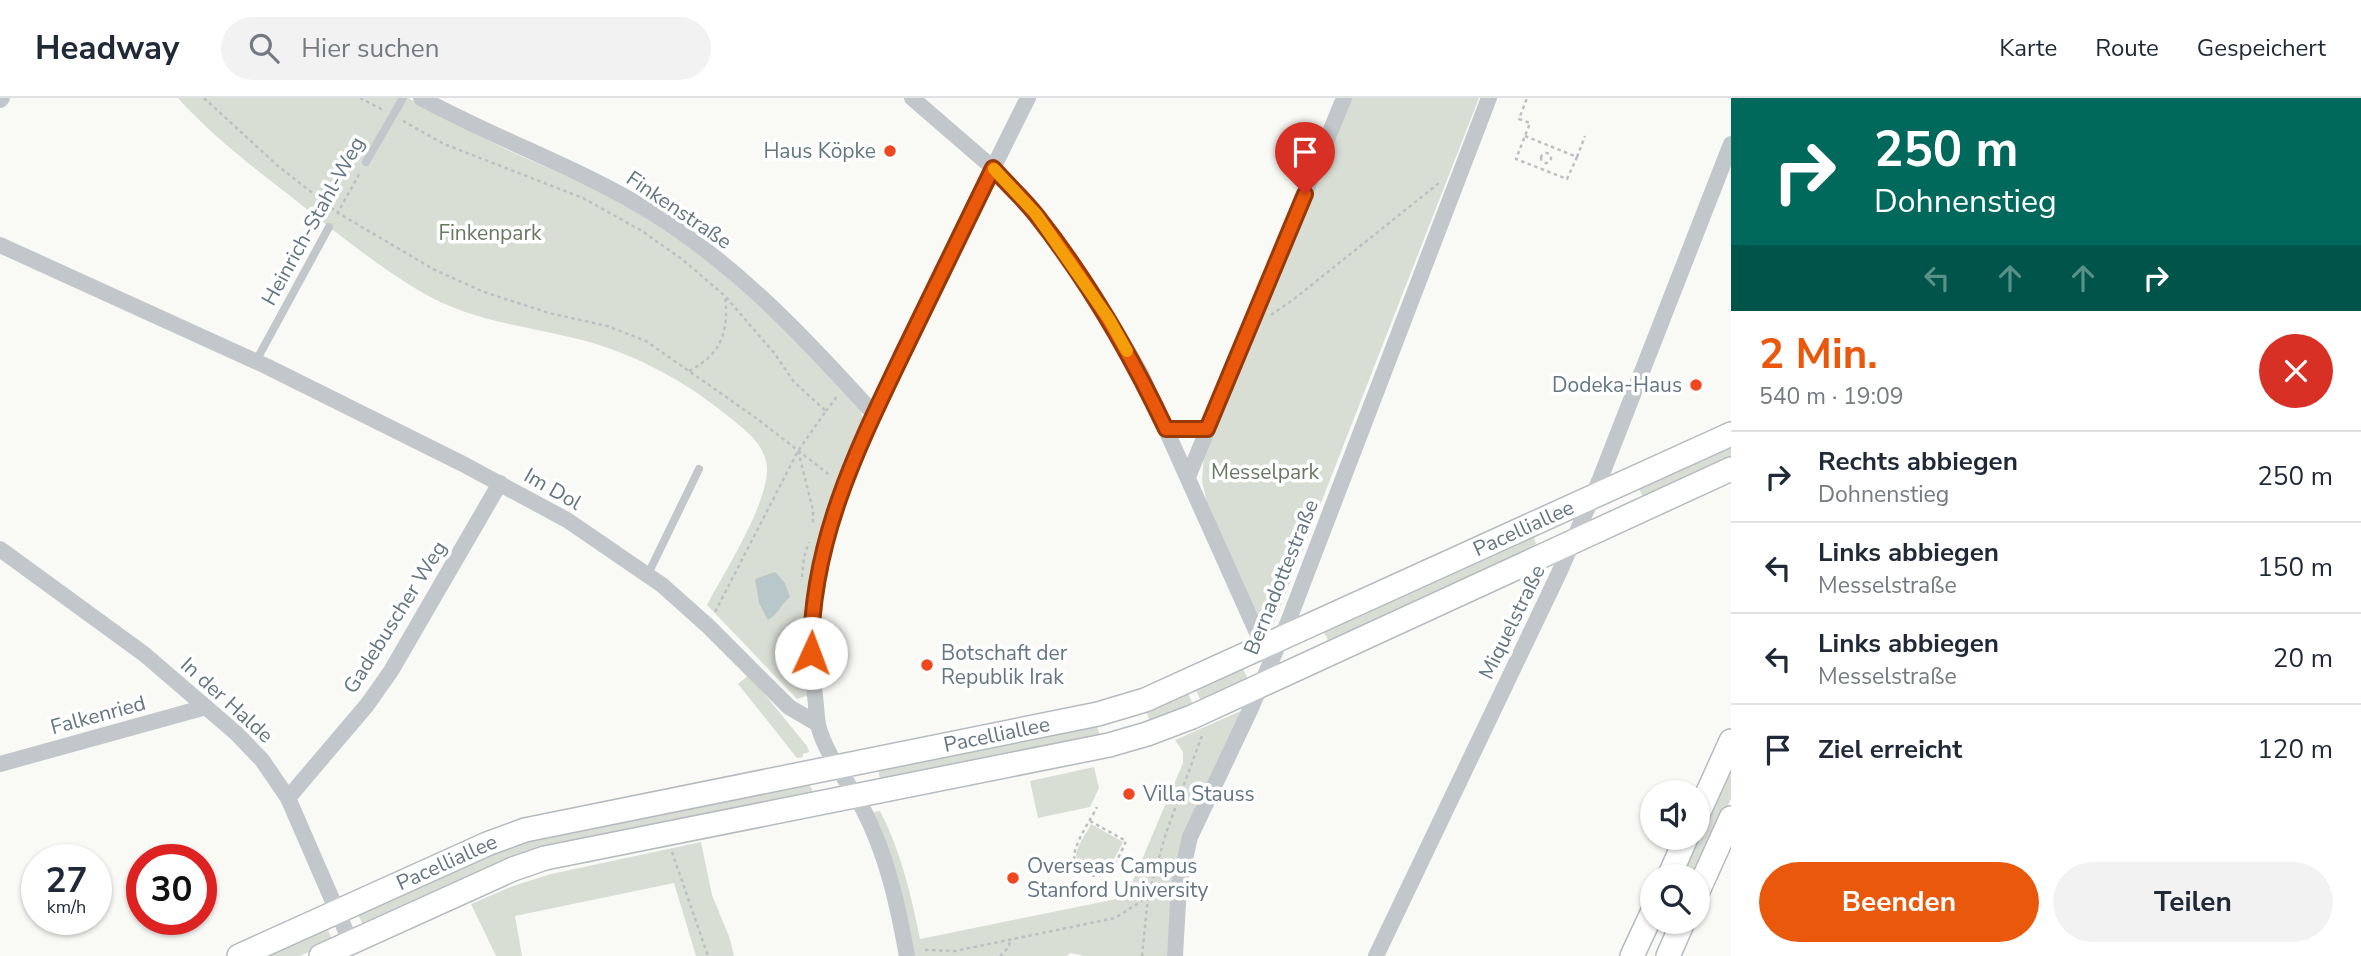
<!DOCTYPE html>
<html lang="de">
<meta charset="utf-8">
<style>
body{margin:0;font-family:"Nunito Sans",sans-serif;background:#f2f2f3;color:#1f2937;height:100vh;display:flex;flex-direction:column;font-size:26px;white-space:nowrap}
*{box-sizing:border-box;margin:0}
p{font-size:23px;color:#747a83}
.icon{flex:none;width:38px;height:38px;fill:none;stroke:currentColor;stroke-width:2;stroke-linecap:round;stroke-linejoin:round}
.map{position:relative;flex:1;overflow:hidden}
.panel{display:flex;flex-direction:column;background:#fff;width:630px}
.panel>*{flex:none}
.top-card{background:#00695c;color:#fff;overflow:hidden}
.tools{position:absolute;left:1640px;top:682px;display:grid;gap:14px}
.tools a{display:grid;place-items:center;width:70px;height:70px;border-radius:50%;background:#fff;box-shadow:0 2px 5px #0004;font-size:35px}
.speed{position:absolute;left:21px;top:746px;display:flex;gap:14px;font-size:35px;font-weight:700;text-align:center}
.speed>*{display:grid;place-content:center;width:91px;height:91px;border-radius:50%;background:#fff;box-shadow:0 2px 5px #0004;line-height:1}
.speed small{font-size:18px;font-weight:400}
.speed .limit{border:10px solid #d22;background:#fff;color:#111}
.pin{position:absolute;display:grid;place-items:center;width:60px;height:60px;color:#fff;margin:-72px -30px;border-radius:50% 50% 50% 0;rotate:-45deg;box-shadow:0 0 7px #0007}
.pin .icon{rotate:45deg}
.me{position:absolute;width:77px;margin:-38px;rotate:2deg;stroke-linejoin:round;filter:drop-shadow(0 0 5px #0008)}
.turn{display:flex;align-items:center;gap:24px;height:147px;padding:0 28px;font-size:32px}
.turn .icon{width:91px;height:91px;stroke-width:2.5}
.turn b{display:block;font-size:49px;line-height:60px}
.lanes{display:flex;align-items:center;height:66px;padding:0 28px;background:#0003;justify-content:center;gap:35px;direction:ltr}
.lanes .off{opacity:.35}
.round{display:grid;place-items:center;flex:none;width:74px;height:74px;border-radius:37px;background:#f2f2f3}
.overview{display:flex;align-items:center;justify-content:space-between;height:119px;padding:0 28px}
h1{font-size:42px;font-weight:700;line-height:52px;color:#ea580c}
.primary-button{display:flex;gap:14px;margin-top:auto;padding:14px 28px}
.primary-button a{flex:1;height:80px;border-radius:42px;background:#ea580c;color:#fff;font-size:28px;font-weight:700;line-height:80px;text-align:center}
.primary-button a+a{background:#f2f2f3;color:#1f2937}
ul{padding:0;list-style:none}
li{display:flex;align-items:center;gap:21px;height:91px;padding:0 28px;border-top:2px solid #e0e1e3}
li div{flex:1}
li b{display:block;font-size:26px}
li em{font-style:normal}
header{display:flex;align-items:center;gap:42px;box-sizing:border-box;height:98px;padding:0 35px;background:#fff;border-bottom:2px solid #e0e1e3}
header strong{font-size:33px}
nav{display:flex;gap:38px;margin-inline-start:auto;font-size:24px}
.search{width:490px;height:63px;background:#f2f2f3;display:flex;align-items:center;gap:18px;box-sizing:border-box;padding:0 24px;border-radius:38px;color:#747a83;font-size:26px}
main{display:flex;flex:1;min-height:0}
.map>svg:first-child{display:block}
.green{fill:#d9ded5}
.water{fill:#b8c7ca}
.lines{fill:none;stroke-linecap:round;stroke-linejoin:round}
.secondary-casing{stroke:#b4bbc0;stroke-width:26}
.path{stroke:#bcc0c3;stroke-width:2.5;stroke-dasharray:3.5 3.5;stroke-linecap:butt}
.lane{stroke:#c2c7cb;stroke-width:8}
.street{stroke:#c2c7cb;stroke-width:16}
.secondary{stroke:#fff;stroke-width:23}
.route-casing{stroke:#983908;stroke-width:18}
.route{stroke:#ea580c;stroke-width:12}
.slow{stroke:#f59e0b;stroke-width:12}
.poi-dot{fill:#ef4820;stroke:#fff;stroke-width:2.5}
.labels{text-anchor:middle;stroke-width:7;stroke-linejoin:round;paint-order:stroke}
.poi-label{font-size:21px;fill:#627684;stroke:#fff;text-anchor:start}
.street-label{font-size:21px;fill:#627684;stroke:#fff}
.park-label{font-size:21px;fill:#677a61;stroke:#fff}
</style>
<header>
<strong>Headway</strong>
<div class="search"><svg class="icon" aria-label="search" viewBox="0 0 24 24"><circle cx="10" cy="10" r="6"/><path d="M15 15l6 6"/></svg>Hier suchen</div>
<nav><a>Karte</a><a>Route</a><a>Gespeichert</a></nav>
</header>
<main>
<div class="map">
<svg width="1731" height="858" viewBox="0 0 1731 858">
<rect width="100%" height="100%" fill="#f9f9f6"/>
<path class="green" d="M178,0H408L446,22L512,54L620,102L690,146L795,240L861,313L864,326L838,381L813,461L803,538L805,573L809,597L797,601L707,507C723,476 775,396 766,363C761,343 744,331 729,319C685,282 626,251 569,239C517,227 465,221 418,192C375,166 334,133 294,101C254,70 212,38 178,0Z
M1351,0H1479L1273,528L1267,532L1262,529L1207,405L1202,383L1204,356Z
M1731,343V362L1644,402L1637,386Z
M1532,435L1538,451L1330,546L1322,531Z
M1242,568L1249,584L1202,605L1195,590Z
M749,577L807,648L809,654L803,656V659L797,660L738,586Z
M1187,593L1194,609L1151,626L1145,610Z
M1243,612L1172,791L1167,858H1084L1071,855L1066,858H915L902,797L872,714L880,713C901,753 911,797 920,841L1126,799L1183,665V654L1175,642Z
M1095,624L1102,642L881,686L877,667Z
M1731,663V701L1696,779H1678Z
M1094,669L1099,690L1090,709L1038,720L1030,683Z
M806,681L816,699L574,747L364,829L356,812L521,742Z
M1091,726L1123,744C1116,757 1104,788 1084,772C1079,768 1076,763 1076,757C1077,747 1087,735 1091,726Z
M701,744L712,797L730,841L734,858H696L674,785L515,818L522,858H496L471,806L513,788L551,776Z
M325,826L333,843L300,858H254Z"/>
<path class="water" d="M775,474L785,485L790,499C781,506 778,517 768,522L759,505L755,481Z"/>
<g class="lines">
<g class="secondary-casing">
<g id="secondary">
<path d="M1698,716L1731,643"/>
<path d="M1669,779L1686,740"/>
<path d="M1698,793L1731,720"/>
<path id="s1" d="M239,858L487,746L525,732L1098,616L1145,602L1731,336"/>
<path d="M321,858L513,771L545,760L1109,647L1147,636L1192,619L1731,371"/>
<path d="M1632,858L1652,815"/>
<path d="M1668,858L1683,824"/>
</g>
</g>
<path class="path" d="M204,0L278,68L338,115L435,172L484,194L549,215L607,228L646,243L756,320L831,378
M360,0L385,13
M403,23L444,46L583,100L642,133L683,162L725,198L775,256L794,284L826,313L798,353L715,514
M1525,38L1577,59L1567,81L1516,61L1530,25L1519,21L1527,0
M1541 60a5 5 0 1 1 10 0a5 5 0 1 1-10 0Z
M1577,59L1585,38
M337,116L361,73
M1271,217L1294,201L1439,85
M689,273C722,256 729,233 725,198
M826,313L838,297
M798,353L813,412V428
M802,479L804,459L809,444
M1090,723L1126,743C1122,752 1117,764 1110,772C1097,786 1069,773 1075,753C1079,738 1090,723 1097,709
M672,754L708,858
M925,852L955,853L1115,820L1148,799L1166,735L1203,635
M1000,858L1009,849L1010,843
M1142,858L1148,799"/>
<path class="lane" d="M366,64L403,0
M256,263L329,129
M648,476L699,371"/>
<path class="street" d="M421,0C497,42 581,70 654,116C739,169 807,242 874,316
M912,0L993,70L1036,116L1109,221L1141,276L1267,557
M0,2L2,0
M0,147L266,268L463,366L567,422L662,487L708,528L789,609L818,626
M1166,331H1207
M1188,379L1344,0
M0,451L144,556L236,635L262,662L288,700L351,845
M0,666L206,609
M288,700L367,607L391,573L500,385
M907,858C898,808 887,757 863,711C849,684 826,658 818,627C816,615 816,602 814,590C797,454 863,338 921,219C956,146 991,73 1028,0
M1175,858L1179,787L1190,739L1251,610L1288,524L1489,0
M1376,858L1559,475L1600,381L1731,46"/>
<use href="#secondary" class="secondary"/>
</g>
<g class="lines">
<g class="route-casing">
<path id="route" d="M811,555C811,443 857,351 904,253C934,192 963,131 993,70C1007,86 1024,101 1037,118C1089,184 1130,255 1166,331H1207L1305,96"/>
</g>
<use href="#route" class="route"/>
<path class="slow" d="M994,71L1036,116L1109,221L1127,253"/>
</g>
<g class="poi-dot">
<circle cx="890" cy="53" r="7"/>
<circle cx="1696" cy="287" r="7"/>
<circle cx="927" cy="567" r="7"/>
<circle cx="1129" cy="696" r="7"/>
<circle cx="1013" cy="780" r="7"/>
</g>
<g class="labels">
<g class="poi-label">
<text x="876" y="60" text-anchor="end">Haus Köpke</text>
<text x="1682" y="294" text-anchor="end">Dodeka-Haus</text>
<text x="941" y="562">Botschaft der<tspan x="941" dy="24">Republik Irak</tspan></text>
<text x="1143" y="703">Villa Stauss</text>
<text x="1027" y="775">Overseas Campus<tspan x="1027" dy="24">Stanford University</tspan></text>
</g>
<g class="street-label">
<text transform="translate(679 112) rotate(34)" y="7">Finkenstraße</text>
<text transform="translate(313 123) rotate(-61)" y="7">Heinrich-Stahl-Weg</text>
<text transform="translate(553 391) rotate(30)" y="7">Im Dol</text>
<text dy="7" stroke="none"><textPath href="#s1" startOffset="1362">Pacelliallee</textPath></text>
<text transform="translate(1281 479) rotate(-68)" y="7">Bernadottestraße</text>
<text transform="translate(395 519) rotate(-58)" y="7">Gadebuscher Weg</text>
<text transform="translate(1512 524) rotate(-64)" y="7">Miquelstraße</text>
<text transform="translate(227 602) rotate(42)" y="7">In der Halde</text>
<text transform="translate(98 617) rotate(-15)" y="7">Falkenried</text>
<text dy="7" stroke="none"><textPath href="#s1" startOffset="794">Pacelliallee</textPath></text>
<text dy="7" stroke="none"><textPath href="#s1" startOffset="228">Pacelliallee</textPath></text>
</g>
<g class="park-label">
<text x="490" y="142">Finkenpark</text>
<text x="1265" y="381">Messelpark</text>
</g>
</g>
</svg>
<div class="tools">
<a><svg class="icon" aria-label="sound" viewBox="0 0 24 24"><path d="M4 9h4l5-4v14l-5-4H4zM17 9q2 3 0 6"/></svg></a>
<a><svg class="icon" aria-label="search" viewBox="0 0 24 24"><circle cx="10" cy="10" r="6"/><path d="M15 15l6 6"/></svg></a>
</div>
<div class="speed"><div>27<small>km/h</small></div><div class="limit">30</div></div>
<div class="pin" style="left:1305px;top:96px;background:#d93025"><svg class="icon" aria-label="arrive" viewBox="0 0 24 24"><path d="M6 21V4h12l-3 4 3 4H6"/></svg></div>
<svg class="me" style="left:811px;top:555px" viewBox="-20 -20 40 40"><circle r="19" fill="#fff"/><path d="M0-13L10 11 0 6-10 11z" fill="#ea580c"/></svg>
</div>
<section class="panel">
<div class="top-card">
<div class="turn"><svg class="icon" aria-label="right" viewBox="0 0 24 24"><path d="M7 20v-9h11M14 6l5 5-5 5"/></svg><div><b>250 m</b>Dohnenstieg</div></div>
<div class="lanes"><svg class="icon off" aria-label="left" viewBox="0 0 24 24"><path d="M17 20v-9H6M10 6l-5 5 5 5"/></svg><svg class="icon off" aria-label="ahead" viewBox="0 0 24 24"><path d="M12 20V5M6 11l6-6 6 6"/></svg><svg class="icon off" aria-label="ahead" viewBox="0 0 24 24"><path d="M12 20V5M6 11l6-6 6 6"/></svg><svg class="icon" aria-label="right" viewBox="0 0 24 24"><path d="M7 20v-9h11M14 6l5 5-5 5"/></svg></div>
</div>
<div class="overview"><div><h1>2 Min.</h1><p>540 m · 19:09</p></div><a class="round" style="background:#d93025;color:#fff"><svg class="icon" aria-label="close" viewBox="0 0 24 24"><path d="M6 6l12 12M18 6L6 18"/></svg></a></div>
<ul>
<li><svg class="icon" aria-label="right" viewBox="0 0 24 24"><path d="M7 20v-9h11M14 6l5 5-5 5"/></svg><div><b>Rechts abbiegen</b><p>Dohnenstieg</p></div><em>250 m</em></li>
<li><svg class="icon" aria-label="left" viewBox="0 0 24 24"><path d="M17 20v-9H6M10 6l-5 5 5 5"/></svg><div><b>Links abbiegen</b><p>Messelstraße</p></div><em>150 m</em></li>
<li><svg class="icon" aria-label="left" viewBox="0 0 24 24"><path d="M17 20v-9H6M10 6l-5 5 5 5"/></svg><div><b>Links abbiegen</b><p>Messelstraße</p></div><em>20 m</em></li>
<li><svg class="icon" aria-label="arrive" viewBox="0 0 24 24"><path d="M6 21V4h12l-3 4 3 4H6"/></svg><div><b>Ziel erreicht</b></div><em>120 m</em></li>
</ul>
<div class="primary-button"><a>Beenden</a><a>Teilen</a></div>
</section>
</main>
